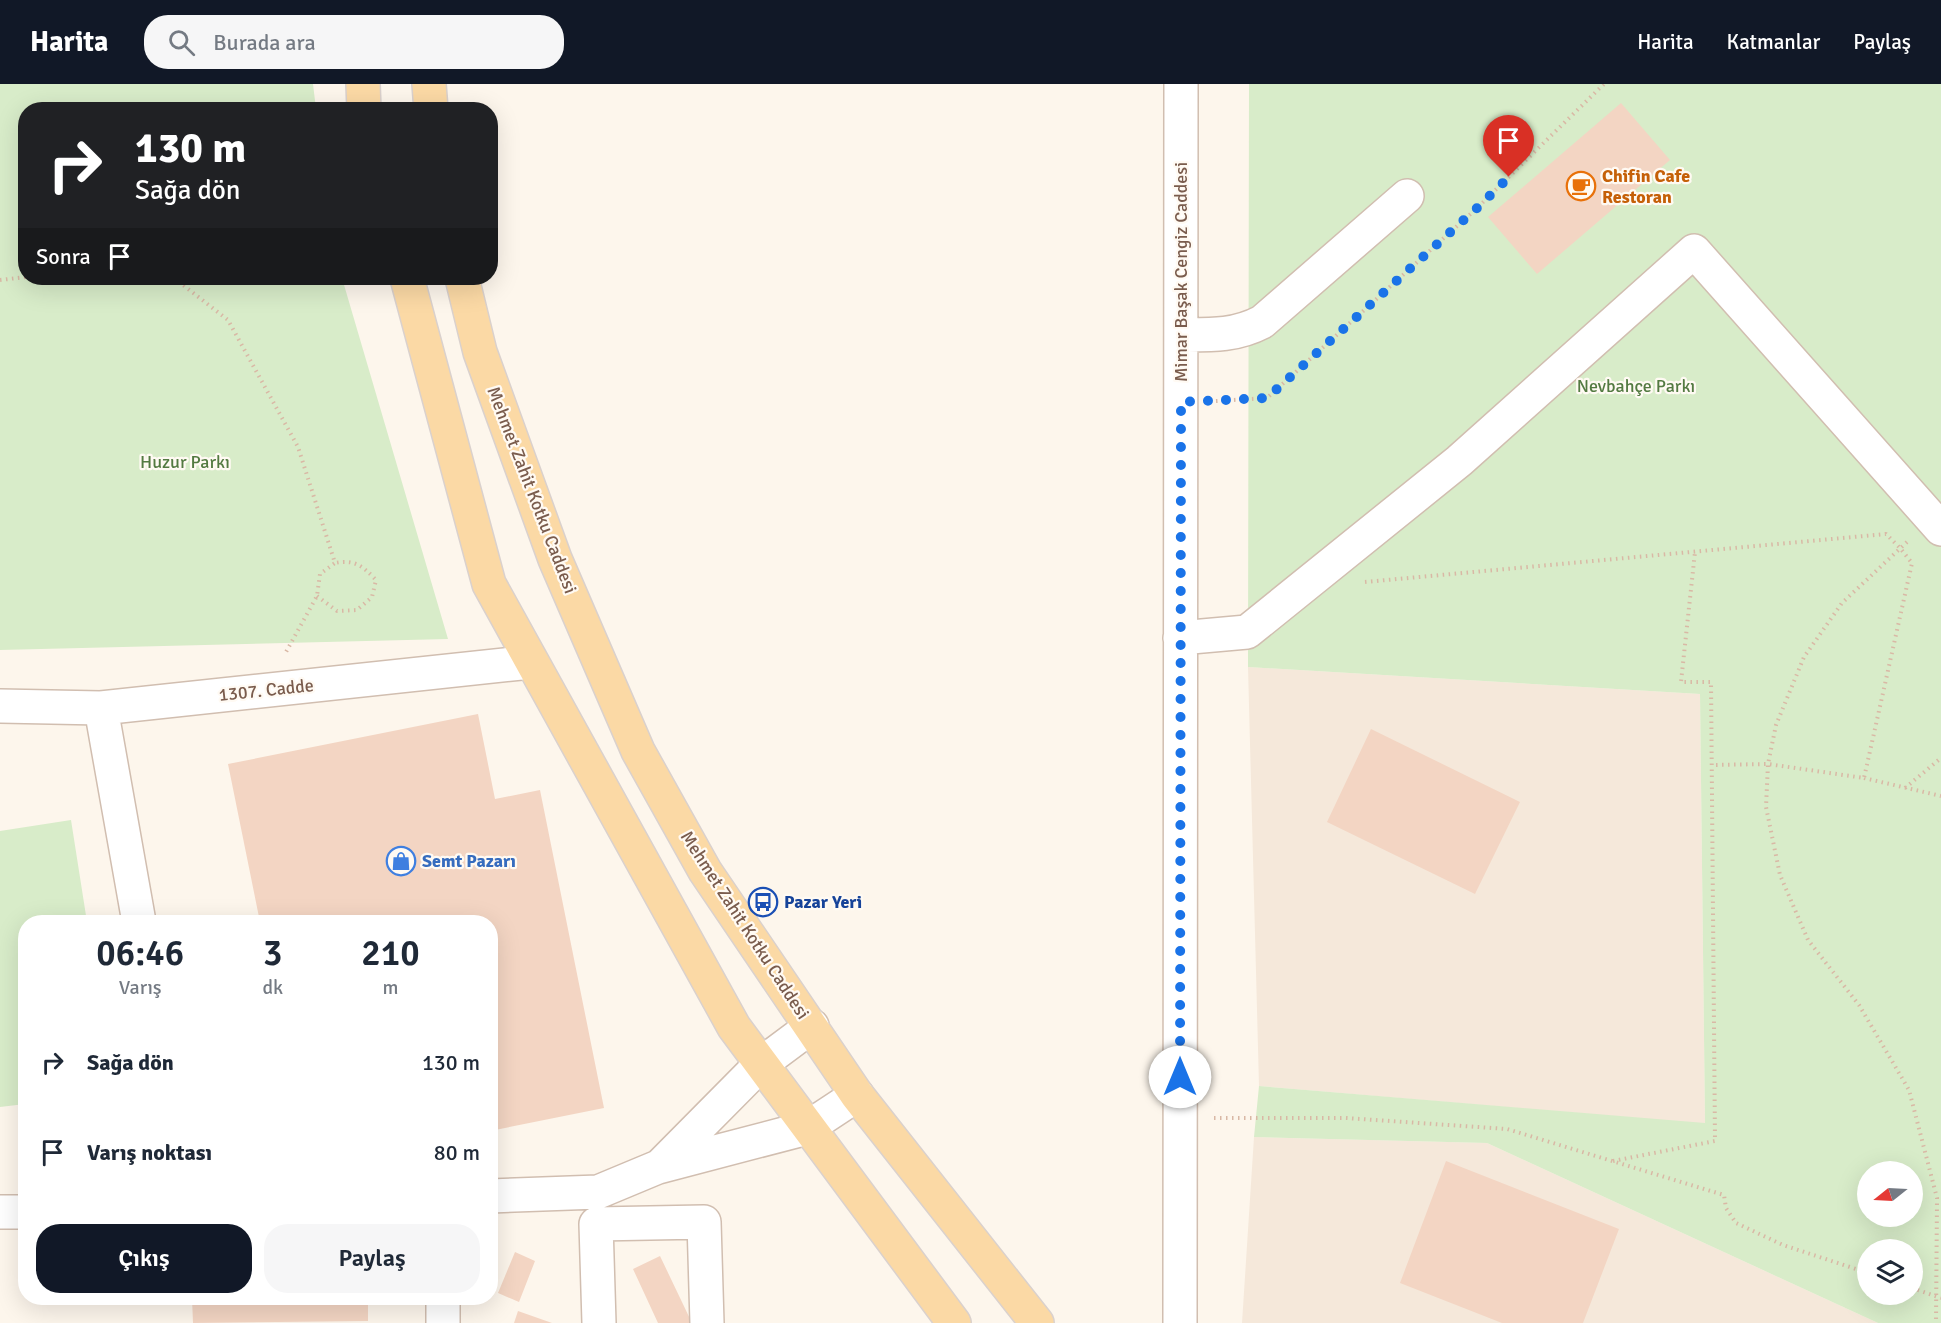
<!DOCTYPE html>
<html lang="tr">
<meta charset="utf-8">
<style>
body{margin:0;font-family:Signika,sans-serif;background:#f6f6f7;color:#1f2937;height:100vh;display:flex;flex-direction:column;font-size:22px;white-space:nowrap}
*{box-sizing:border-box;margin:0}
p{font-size:20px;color:#747a83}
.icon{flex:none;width:33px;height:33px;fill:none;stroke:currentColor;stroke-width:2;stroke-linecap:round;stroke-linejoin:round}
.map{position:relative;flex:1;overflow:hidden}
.details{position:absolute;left:18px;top:831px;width:480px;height:390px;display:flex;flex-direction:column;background:#fff;border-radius:24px;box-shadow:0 6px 24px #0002}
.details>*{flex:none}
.banner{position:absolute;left:18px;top:18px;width:480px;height:183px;border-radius:24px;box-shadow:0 6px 24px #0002;background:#202124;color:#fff;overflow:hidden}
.needle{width:39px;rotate:252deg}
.fabs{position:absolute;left:1857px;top:1077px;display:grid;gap:12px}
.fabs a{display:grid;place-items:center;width:66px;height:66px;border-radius:50%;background:#fff;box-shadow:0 6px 24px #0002;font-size:30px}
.pin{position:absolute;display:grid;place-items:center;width:51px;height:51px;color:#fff;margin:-62px -26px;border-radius:50% 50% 50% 0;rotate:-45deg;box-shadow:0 0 6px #0007}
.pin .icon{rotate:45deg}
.me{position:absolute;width:66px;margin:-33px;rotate:0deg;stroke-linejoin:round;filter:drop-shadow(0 0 4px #0008)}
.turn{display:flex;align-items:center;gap:21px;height:126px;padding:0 18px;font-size:27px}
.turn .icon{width:78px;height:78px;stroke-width:2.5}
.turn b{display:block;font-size:42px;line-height:51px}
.then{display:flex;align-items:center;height:57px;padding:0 18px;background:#0003;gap:12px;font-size:22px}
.eta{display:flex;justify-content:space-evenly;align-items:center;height:102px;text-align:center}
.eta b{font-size:36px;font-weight:600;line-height:42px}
.primary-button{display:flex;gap:12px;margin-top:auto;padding:12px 18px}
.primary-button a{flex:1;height:69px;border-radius:24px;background:#111827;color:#fff;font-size:24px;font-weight:600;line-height:69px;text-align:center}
.primary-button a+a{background:#f6f6f7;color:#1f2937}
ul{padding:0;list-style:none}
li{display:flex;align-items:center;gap:18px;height:90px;padding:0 18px}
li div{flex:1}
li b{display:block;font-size:22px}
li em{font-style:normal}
header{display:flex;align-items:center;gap:36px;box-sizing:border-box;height:84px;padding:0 30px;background:#111827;color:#fff}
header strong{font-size:28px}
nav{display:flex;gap:33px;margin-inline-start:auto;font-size:21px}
.search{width:420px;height:54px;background:#f6f6f7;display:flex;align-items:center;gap:15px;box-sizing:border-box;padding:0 21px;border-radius:24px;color:#747a83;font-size:22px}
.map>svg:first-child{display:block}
.residential{fill:#f5e8da}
.green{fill:#d8ecc9;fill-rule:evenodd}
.building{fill:#f3d5c3}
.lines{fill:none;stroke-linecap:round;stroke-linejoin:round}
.minor-casing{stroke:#d1beb0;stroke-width:36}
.major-casing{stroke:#dad1cd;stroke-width:36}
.path{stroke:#d9b8a5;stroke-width:4;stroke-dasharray:1.5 4.5;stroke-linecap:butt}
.minor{stroke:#fff;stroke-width:33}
.major{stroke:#fbd9a5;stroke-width:33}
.route{stroke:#1a73e8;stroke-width:10;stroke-dasharray:0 18}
.labels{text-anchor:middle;stroke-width:4.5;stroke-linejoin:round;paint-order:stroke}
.food-label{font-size:18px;font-weight:bold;fill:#c56008;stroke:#fffaf3;text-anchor:start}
.street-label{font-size:18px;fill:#7a5c4d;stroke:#fffaf3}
.park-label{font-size:18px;fill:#537a41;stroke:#fffaf3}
.shop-label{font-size:18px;font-weight:bold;fill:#366cbe;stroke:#fffaf3;text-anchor:start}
.transit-label{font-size:18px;font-weight:bold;fill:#164399;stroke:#fffaf3;text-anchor:start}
</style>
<header>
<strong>Harita</strong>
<div class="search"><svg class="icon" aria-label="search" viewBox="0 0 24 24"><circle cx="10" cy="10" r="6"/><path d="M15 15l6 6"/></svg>Burada ara</div>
<nav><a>Harita</a><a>Katmanlar</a><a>Paylaş</a></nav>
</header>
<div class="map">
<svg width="1941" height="1239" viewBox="0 0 1941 1239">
<rect width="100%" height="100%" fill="#fdf6ec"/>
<path class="residential" d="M1248,583L1700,610L1705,1040L1259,1002Z
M1254,1053L1487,1059L1878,1239H1242Z"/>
<path class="green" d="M0,0H313L316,25L26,26V194H342L448,555L0,566Z
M1249,0H1941V1239H1878L1487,1059L1254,1053L1259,1002L1705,1039L1700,610L1248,583ZM1868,1088H1912V1132H1868ZM1868,1166H1912V1210H1868Z
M71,736L87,838H26L25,1020L0,1023V747Z"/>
<path class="building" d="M1621,19L1670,76L1537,190L1488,133Z
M478,630L495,715L540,706L604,1024L490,1047V838H260L228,680Z
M1371,645L1520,718L1475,810L1327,738Z
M1446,1077L1619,1145L1583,1239H1502L1400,1199Z
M515,1168L535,1177L519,1218L498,1209Z
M660,1172L692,1239H658L633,1185Z
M192,1214H368V1237L193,1239Z
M518,1227L552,1239H514Z"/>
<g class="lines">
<g class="minor-casing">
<path id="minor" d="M1181,251C1211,251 1235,252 1262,238L1407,112
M1180,554L1247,548L1459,377L1694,167L1941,445
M0,622L101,624L531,578
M101,624L139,838
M660,1082L761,980L812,942
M490,1112L598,1108L658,1083L807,1044L857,1011
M0,1128H26
M443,1214V1239
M599,1239L596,1140L704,1138L707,1239
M1180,1239L1181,0"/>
</g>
<g class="major-casing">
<path id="major" d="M363,0L364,26
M429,0L431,26
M407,194L489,500L734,943L954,1239
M462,194L480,268L555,475L638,667L705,787L857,1011L1037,1239"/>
</g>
<path class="path" d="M174,194L228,236L298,363L335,479L320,490L317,512L286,568
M0,196L26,193
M1216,317L1267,314L1477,124L1604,0
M1907,458L1842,519L1804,573L1776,641L1768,680L1766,723L1780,791L1808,856L1859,921L1909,1006L1937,1114L1936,1239
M1365,498L1886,450L1900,464L1912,479L1864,694L1768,680L1712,681
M317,512L337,527L357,526L372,513L376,496C363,482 354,475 335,479
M1864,694L1941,712
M1905,704L1941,674
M1214,1034H1346L1507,1045L1724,1111L1726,1124L1736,1139L1783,1161L1868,1189
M1613,1077L1715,1057L1711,598H1681L1695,468
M1912,1204L1941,1214"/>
<use href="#minor" class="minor"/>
<use href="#major" class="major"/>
</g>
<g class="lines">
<path class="route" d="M1180,993L1181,318L1267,314L1477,124L1509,93"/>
</g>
<defs>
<g id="cafe-ring" transform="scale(1.5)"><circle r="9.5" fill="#fffaf3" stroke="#e8710a" stroke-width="1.5"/><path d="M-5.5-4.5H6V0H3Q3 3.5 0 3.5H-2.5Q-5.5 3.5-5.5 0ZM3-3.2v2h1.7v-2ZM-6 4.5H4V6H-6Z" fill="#e8710a"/></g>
<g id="shop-ring" transform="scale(1.5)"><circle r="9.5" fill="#fffaf3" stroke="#3f7fe0" stroke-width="1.5"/><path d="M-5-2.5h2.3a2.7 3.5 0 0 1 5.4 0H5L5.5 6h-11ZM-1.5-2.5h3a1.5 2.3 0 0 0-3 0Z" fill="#3f7fe0"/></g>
<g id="bus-ring" transform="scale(1.5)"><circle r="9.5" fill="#fffaf3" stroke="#1a4fb4" stroke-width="1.5"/><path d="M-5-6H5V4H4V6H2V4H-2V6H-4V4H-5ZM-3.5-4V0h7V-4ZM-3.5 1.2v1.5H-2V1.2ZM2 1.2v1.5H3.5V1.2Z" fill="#1a4fb4"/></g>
</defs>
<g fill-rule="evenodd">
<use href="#cafe-ring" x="1581" y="102"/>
<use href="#shop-ring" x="401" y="777"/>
<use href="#bus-ring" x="763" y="818"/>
</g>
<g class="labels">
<g class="food-label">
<text x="1602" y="98">Chifin Cafe<tspan x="1602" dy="21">Restoran</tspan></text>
</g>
<g class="street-label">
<text transform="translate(1181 188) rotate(-90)" y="6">Mimar Başak Cengiz Caddesi</text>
<text transform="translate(532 406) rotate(69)" y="6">Mehmet Zahit Kotku Caddesi</text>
<text transform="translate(266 606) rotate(-6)" y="6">1307. Cadde</text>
<text transform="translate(745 841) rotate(57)" y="6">Mehmet Zahit Kotku Caddesi</text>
</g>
<g class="park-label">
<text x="1636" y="308">Nevbahçe Parkı</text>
<text x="185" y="384">Huzur Parkı</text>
</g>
<g class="shop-label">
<text x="422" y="783">Semt Pazarı</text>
</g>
<g class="transit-label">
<text x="784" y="824">Pazar Yeri</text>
</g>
</g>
</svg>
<div class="fabs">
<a><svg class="needle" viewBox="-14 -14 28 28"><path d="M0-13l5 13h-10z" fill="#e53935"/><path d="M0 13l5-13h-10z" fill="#747a83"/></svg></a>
<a><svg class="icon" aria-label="layers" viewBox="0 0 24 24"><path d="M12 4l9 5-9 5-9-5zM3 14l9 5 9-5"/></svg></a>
</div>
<div class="pin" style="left:1509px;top:93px;background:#d93025"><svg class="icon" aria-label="arrive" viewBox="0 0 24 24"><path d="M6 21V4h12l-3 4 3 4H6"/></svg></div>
<svg class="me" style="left:1180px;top:993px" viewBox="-20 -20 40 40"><circle r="19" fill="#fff"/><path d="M0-13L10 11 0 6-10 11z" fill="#1a73e8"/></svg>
<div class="banner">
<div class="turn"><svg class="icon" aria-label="right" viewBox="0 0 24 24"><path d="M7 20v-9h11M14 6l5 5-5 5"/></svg><div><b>130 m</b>Sağa dön</div></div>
<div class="then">Sonra<svg class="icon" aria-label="arrive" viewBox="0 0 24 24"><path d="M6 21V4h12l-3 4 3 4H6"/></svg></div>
</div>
<section class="details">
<div class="eta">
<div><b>06:46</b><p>Varış</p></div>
<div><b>3</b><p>dk</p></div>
<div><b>210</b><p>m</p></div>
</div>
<ul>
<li><svg class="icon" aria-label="right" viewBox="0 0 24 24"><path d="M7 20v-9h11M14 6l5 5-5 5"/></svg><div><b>Sağa dön</b></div><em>130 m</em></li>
<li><svg class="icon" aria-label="arrive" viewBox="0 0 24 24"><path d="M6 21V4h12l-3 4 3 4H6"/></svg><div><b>Varış noktası</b></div><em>80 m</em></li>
</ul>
<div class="primary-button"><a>Çıkış</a><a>Paylaş</a></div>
</section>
</div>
